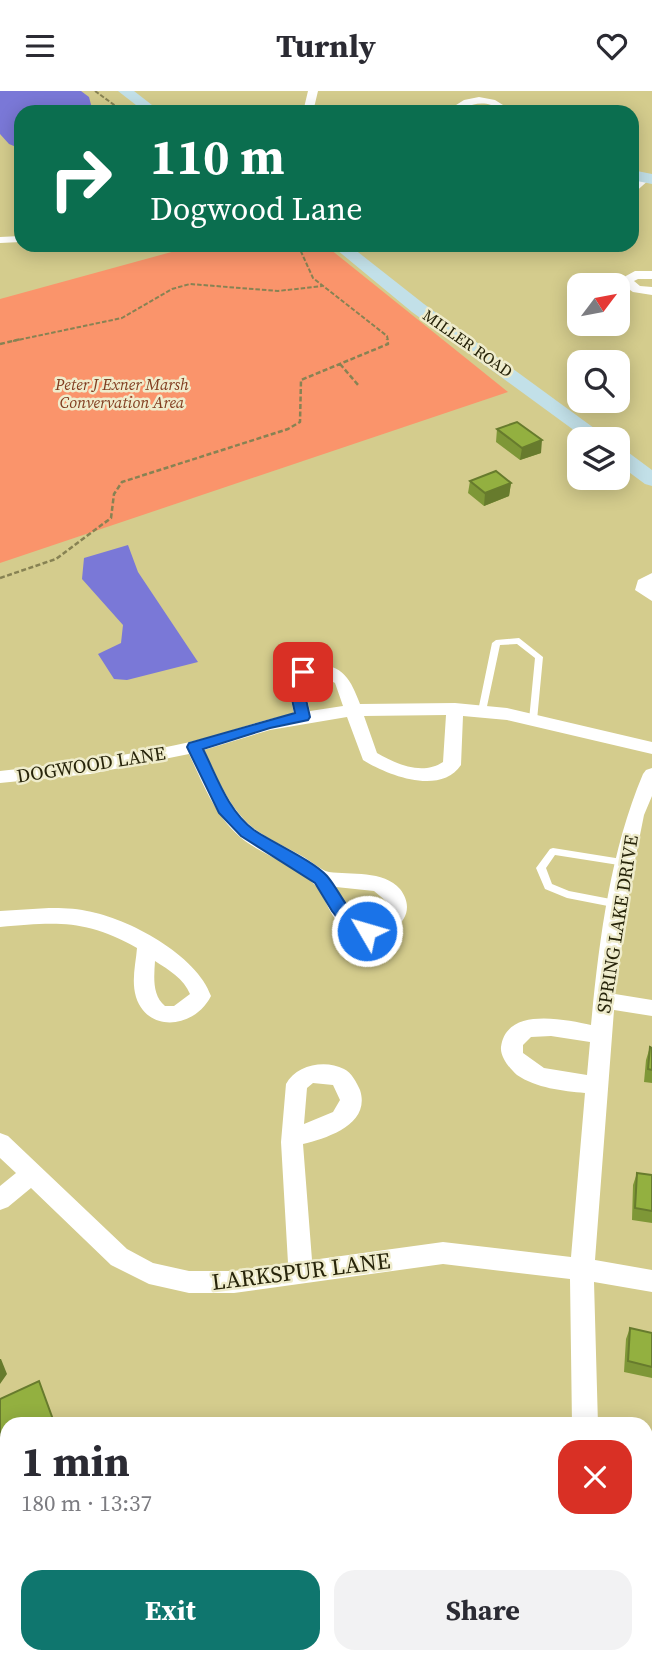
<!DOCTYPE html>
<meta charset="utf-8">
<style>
body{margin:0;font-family:"Source Serif 4",serif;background:#f2f2f3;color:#2b2b33;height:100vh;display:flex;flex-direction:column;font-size:26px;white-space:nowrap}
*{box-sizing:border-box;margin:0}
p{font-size:23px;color:#7c7c81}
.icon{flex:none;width:38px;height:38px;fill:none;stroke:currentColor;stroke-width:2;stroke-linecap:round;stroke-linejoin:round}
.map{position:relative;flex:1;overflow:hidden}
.details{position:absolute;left:0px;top:1326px;width:653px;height:247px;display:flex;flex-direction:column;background:#fff;border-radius:21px 21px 0 0;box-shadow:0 4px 18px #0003}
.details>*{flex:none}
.banner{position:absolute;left:14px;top:14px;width:625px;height:147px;border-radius:21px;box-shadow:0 4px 18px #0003;background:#0b6e4f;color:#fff;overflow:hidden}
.needle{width:46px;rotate:58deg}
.buttons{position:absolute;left:567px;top:182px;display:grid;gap:14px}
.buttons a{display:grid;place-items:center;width:63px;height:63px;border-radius:14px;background:#fff;box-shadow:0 4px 18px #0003;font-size:35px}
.pin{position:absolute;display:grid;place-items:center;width:60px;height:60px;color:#fff;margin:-30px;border-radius:14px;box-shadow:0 4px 10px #0006}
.me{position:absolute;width:77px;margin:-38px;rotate:308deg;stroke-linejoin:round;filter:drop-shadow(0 0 5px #0008)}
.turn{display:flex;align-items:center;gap:24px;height:147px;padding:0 21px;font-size:32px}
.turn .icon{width:91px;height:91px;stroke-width:2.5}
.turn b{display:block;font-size:49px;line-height:60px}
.round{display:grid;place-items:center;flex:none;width:74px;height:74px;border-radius:21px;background:#f2f2f3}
.summary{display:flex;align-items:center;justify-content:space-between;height:119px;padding:0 21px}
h1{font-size:42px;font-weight:700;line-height:52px}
.primary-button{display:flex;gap:14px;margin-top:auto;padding:14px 21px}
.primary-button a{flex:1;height:80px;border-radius:21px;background:#0f766e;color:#fff;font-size:28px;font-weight:700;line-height:80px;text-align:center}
.primary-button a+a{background:#f2f2f3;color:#2b2b33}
header{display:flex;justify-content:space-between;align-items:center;height:91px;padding:0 21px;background:#fff;font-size:32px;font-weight:700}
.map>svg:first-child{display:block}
.green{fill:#fa946b}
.water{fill:#7a78d7}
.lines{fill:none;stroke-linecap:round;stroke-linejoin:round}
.path-far1{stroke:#878253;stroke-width:2;stroke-dasharray:4.5 2;stroke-linecap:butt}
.path{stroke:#878253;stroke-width:2.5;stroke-dasharray:5 2.5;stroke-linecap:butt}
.lane{fill:#fff;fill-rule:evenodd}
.street{fill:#fff;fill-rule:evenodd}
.secondary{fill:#c2e0e8;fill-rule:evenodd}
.wall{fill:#7e9737}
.shaded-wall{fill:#677b2d}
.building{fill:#93b040;stroke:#677b2d;stroke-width:2}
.route{fill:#1a73e8;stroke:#114b97;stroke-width:2}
.labels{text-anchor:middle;stroke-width:5;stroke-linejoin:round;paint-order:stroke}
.far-street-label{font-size:16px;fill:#27240a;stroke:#efeccc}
.far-park-label{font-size:16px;font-style:italic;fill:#803c1f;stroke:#efeccc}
.street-label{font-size:19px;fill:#27240a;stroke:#efeccc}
.near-street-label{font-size:23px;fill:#27240a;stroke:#efeccc}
</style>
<header><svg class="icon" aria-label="menu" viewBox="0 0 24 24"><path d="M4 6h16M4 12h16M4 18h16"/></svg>Turnly<svg class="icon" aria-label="heart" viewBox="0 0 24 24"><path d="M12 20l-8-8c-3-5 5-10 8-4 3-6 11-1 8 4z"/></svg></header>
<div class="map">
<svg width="652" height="1573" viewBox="0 0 652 1573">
<rect width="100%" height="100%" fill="#d4cc8d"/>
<path class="green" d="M197,154H325L508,301L0,472V208Z"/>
<path class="water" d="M0,0H81L89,6L93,21H21V58L9,53L0,43Z
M128,454L138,481L198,571L127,589L114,588L98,563L121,552L123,534L82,488L84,467Z"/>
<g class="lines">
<path class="path-far1" d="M95,0L124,21
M298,154L313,187L387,245L388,250
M13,250L122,227L172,198L190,193L278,200L322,195"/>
<path class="path" d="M0,253L21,248
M340,273L359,295
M0,487L56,468L111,427L114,403L122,391L288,338L300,331L301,289L388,253L387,248"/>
<path class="lane" d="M519,547L543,566L537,629L533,632L529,629L535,567L517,553L500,554L486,620L482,623L478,620L492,552L496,549Z
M553,757L628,769L630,771L625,775L555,764L546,777L552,793L569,800L621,810L623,813L621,816L618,817L567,807L545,798L536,777L550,758Z"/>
<path class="street" d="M308,0H318L313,21H303Z
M479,6L495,9L503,14L493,21H481L491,14C474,8 462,21 445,21L464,9Z
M642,85L651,87L632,104V95Z
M21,145V151L0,152V146Z
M462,154H489C483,159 468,159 462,154Z
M635,180H652V188H638L634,190L640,195L652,196V204L633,201L624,195V186Z
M652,482V510L635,499L638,489Z
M314,573C343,573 351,589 360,613L455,612L507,617L652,651V663L507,629L463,625L461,674C440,705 387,684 363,669L347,626L270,639L204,659C218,687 229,719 256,739C270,749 286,756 302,765C310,769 320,779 329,781C350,784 384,779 400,798C425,830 377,858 347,840C330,829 327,807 314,793C297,775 271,767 251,754C218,733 205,697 189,663L90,683L0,692V680C64,673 127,665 190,651C225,643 258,629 294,623L288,595L297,577ZM320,584L335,592L343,615L310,620L304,595L309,585ZM446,624L443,671C422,685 396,673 377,662L364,625ZM336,796L374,800L386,810L385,822L375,831C354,832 345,812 336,796Z
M652,677V705L644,724L631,789L615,903L652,909V925L614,919L595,1169L652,1179V1201L594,1191L598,1334H572L570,1188L443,1173L234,1202H189L149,1193L111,1174L31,1097L8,1116L0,1119V1095L16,1082L0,1067V1042L8,1045L127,1158L153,1172L189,1180H234L288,1172L281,1051L286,993C296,974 325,968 344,978C351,981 357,992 360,999C371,1033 328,1047 303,1053L312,1169L443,1151L571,1166L585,1002C563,1000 536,997 517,984C510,978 500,966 501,956C506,915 566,929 591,934C599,850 610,761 643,683L646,679ZM551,945L590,951L587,984L544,977L523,962V954L531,946ZM313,992L333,994L340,1009L333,1021L304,1033L307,997Z
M49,817C62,817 74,817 87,820C128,827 197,864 211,905C195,937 148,943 136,906C131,889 136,872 137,857C86,828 56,831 0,836V820ZM155,870C169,879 184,888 190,903L174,915H165C152,904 154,886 155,870Z
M609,1566H637L639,1573H611Z"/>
<path class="secondary" d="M118,0H134L161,21H145Z
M632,79L652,83V93L632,89Z
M331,154H349L424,213L609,348H586L412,221Z
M618,357L625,359L652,379V395L645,393L618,373Z"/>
</g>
<path class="wall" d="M497,338L541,362L520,369L496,351Z
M470,390L511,392L509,405L484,415L468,402Z
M650,956L652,957V992L644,991L646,969Z
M637,1082L652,1084V1132L632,1129L633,1094Z
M630,1237L652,1242V1287L624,1281L626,1248Z
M652,1387V1436L647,1397Z
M478,1566H534L535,1573H480Z"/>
<path class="shaded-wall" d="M542,349L541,362L520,369L522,357Z
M511,392L509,405L484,415L485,402Z
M0,1268H1L7,1283L0,1293Z
M7,1478V1495L0,1499V1482Z"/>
<path class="building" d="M517,331L542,349L522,357L497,338Z
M496,380L511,392L485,402L470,390Z
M650,956L652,957V979L648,978Z
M637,1082L652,1084V1120L635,1117Z
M630,1237L652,1242V1276L628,1270Z
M39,1290L55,1334H7V1362L0,1342V1308Z
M5,1421L7,1426V1478L0,1482V1423Z
M484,1566H534L535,1573H486Z"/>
<path class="route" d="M303,576L310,581L303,595L310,626L308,629L270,637L203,658C217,686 228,720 254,739C273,752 314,770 327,785C343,804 348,827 373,836L375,840L367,846L348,840L332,820L315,792L241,745L219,722L187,656L189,652L295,622L289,595L298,578Z"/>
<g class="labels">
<g class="far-street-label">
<text transform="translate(468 252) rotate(35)" y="6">MILLER ROAD</text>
</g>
<g class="far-park-label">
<text x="122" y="299">Peter J Exner Marsh<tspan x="122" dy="18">Convervation Area</tspan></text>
</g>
<g class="street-label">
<text transform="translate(91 673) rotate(-9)" y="7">DOGWOOD LANE</text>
<text transform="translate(617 833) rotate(-81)" y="7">SPRING LAKE DRIVE</text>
</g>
<g class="near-street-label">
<text transform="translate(301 1180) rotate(-7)" y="8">LARKSPUR LANE</text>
</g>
</g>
</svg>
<div class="buttons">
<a><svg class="needle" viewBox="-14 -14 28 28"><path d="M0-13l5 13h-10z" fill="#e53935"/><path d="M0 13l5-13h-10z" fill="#7c7c81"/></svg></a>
<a><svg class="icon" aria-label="search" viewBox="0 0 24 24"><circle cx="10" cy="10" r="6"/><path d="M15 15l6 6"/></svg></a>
<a><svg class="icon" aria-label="layers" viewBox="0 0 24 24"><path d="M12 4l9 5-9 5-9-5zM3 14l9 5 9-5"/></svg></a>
</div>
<div class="pin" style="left:303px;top:581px;background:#d93025"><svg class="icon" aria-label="arrive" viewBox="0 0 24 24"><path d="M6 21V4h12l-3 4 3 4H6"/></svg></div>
<svg class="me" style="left:367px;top:840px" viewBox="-20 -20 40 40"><circle r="17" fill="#1a73e8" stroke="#fff" stroke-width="3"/><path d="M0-11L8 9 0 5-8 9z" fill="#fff"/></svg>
<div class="banner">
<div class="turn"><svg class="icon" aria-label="right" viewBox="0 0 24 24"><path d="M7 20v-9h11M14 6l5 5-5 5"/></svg><div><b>110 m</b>Dogwood Lane</div></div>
</div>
<section class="details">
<div class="summary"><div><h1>1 min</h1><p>180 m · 13:37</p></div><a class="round" style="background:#d93025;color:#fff"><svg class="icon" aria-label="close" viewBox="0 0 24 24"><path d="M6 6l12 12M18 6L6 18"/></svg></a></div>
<div class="primary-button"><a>Exit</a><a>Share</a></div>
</section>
</div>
